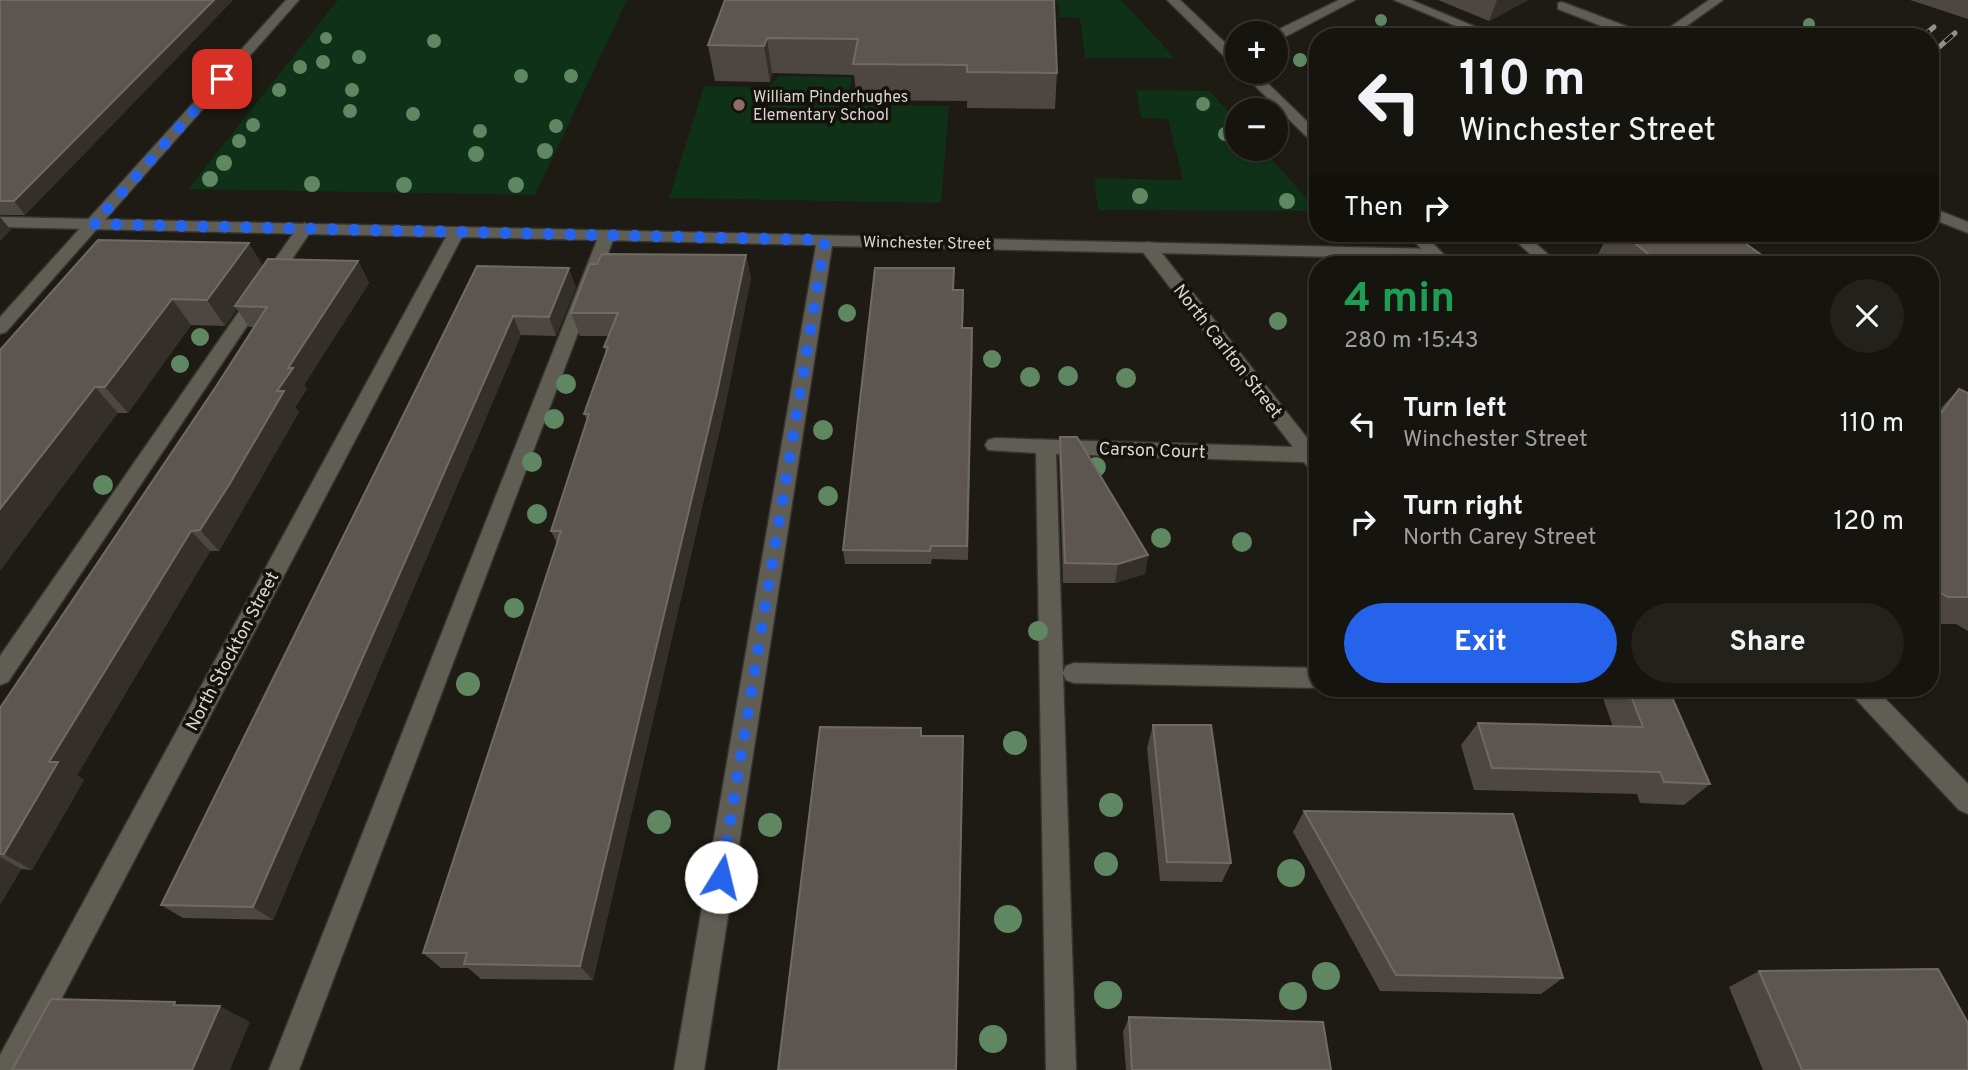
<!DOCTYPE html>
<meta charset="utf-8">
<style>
body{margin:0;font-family:Overpass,sans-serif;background:#23211c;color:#f1f3f6;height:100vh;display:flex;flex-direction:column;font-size:26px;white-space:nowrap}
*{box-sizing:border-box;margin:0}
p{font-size:23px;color:#9e9e9e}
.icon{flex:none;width:38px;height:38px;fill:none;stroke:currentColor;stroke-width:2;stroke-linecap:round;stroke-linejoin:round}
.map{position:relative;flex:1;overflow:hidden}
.drawer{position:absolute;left:1309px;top:256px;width:630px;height:441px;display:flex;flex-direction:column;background:#16140e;border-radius:28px;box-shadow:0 2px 5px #0004,0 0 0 2px #35332e}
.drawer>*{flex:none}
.guide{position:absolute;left:1309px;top:28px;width:630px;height:214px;border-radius:28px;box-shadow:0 2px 5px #0004,0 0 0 2px #35332e;background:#16140e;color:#f1f3f6;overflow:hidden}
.tools{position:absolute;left:1225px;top:21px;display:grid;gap:14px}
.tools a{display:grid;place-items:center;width:63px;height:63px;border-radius:50%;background:#16140e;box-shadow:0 2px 5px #0004,0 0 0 2px #35332e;font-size:35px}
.pin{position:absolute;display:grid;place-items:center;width:60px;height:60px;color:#fff;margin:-30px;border-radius:14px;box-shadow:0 4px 10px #0006}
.me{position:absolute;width:77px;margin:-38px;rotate:9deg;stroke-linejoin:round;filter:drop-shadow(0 0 5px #0008)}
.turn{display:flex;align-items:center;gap:24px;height:147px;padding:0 35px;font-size:32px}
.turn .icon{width:91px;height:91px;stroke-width:2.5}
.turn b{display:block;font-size:49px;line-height:60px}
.then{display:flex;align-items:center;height:66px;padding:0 35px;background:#0003;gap:14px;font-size:26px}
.round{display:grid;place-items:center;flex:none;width:74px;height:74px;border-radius:37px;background:#23211c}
.headline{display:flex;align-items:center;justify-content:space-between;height:119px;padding:0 35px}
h1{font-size:42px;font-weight:700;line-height:52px;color:#1e9e55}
.button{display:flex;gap:14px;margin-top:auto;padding:14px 35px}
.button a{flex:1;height:80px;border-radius:42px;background:#2563eb;color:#fff;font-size:28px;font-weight:700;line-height:80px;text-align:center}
.button a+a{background:#23211c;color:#f1f3f6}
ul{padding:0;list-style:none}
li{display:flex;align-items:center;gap:21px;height:98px;padding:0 35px}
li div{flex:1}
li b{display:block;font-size:26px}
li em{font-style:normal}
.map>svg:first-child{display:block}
.green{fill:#0e3117}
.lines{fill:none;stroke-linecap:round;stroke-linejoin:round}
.lane-casing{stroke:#363430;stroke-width:3}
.street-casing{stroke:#363430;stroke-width:3}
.secondary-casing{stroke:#363430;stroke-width:3}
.lane{fill:#605e54;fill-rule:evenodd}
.street{fill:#605e54;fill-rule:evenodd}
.secondary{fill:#605e54;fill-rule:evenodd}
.rail-casing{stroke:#929089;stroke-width:5}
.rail{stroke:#14120b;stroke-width:3.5;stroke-dasharray:10;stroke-linecap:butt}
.tree{fill:#5e8762}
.wall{fill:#4e4741}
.shaded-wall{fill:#342f28}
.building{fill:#5d5650;stroke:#706a64;stroke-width:2}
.route{stroke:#2563eb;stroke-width:12;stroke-dasharray:0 21.6}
.education-dot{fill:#8d6e63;stroke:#14120b;stroke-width:2.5}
.labels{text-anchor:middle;stroke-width:7;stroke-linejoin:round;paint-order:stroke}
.far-poi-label{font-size:16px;fill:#d8d6d1;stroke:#14120b;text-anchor:start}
.far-street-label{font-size:16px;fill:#d8d6d1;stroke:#14120b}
.street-label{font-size:18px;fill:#d8d6d1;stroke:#14120b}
</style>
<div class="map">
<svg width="1968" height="1070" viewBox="0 0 1968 1070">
<rect width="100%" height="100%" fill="#1d1b13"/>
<path class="green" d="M338,0H627L535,195L188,189Z
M1052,0H1121L1175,58H1085L1080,18L1059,17V4Z
M779,76L852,77L846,104L949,106L941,203L669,198L704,86L769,87Z
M1136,90L1210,91L1237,121V149H1263L1318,211L1098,210L1094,178L1183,180L1168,119L1141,118Z"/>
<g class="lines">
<g class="lane-casing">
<path id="lane" d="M1709,0H1723L1671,37H1656Z
M1562,2L1647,34L1648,37H1630L1558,9V3Z
M305,223L313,228L8,682L0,685V656L299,225Z
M607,230L615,235L299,1070H269L599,235Z
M1507,233H1524L1559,264H1541Z
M1148,242L1154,243L1318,452V467L1307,466L1304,462L1056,454L1063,672L1066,666L1074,663L1318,668L1319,688L1074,683L1066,680L1063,674L1076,1070H1046L1036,453L988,450L985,445L988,440L995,438L1293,447L1142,251L1140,247L1142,243Z
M1846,688H1873L1869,695L1861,698L1850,695Z"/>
</g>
<g class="street-casing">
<path id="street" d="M1339,0H1355L1281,39L1276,40V33H1271Z
M1394,0H1411L1500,37H1482Z
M1930,207L1968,222V233L1930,218Z
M0,217L1435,249L1443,254L1435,259L832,246L704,1070H674L816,245L462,237L24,1070H0V1055L446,237L0,227Z"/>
</g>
<g class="secondary-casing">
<path id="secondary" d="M286,0H299L6,332L0,334V317Z
M1167,0H1180L1237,54V65L1232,64Z
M1241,72H1256L1318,132V144L1313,143Z
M1406,233H1423L1453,264H1436Z
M1848,688H1875L1968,784V814L1959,810L1852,695Z"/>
</g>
<use href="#lane" class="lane"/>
<use href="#street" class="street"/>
<use href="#secondary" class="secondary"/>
<g class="rail-casing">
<path id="rail" d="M1922,37L1934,27
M1930,55L1955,33"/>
</g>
<use href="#rail" class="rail"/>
</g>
<g class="tree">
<circle cx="1381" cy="20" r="6"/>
<circle cx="1809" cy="24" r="6"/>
<circle cx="326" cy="38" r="6"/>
<circle cx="434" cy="41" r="7"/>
<circle cx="359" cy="57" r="7"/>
<circle cx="1300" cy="60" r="7"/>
<circle cx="323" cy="62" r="7"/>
<circle cx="300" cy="67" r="7"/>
<circle cx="521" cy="76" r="7"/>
<circle cx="571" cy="76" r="7"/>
<circle cx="279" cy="90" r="7"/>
<circle cx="352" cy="90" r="7"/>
<circle cx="1203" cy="104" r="7"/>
<circle cx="350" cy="111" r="7"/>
<circle cx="413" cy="114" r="7"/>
<circle cx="253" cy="125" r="7"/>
<circle cx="556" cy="126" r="7"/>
<circle cx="480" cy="131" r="7"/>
<circle cx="1225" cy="134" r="7"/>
<circle cx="239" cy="141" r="7"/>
<circle cx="545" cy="151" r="8"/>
<circle cx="476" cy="154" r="8"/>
<circle cx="224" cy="163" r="8"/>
<circle cx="210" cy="179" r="8"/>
<circle cx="312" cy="184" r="8"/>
<circle cx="404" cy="185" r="8"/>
<circle cx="516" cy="185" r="8"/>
<circle cx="1140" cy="196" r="8"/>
<circle cx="1287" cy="201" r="8"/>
<circle cx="847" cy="313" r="9"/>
<circle cx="1278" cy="321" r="9"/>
<circle cx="200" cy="337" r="9"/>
<circle cx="992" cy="359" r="9"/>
<circle cx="180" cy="364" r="9"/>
<circle cx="1068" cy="376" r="10"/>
<circle cx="1030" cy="377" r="10"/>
<circle cx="1126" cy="378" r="10"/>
<circle cx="566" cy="384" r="10"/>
<circle cx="554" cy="419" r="10"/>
<circle cx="823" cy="430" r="10"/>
<circle cx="532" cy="462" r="10"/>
<circle cx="1096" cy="467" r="10"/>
<circle cx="103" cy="485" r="10"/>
<circle cx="828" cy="496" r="10"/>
<circle cx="537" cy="514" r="10"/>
<circle cx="1161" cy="538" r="10"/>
<circle cx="1242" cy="542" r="10"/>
<circle cx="514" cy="608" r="10"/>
<circle cx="1038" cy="631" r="10"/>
<circle cx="468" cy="684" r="12"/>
<circle cx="1015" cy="743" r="12"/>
<circle cx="1111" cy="805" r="12"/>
<circle cx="659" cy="822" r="12"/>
<circle cx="770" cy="825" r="12"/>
<circle cx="1106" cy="864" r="12"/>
<circle cx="1291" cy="873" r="14"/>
<circle cx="1008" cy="919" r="14"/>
<circle cx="1326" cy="976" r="14"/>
<circle cx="1108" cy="995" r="14"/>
<circle cx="1293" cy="996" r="14"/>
<circle cx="993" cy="1039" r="14"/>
</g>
<path class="wall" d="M0,0H233L25,215H0Z
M725,0L1057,73L1055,109L967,108V101L857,100L854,75L772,73L770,82L715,81L708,45Z
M1438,0H1528L1489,21Z
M1910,0H1968V19Z
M1609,233H1731L1774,264H1593Z
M746,255L751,278L723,416L593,980L481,979L468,968H441L423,953L557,543L551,531L587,420L584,414L606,352L604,347L609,336H580L571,313Z
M358,261L369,283L304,385L307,389L295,407L299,412L219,551H210L77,775L84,780L32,870L21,869L0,905V708L217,385L254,327H249L237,309L225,326L191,325L128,413H118L0,350L263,265Z
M477,266L576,287L556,336L521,335L273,920L183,918L161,905Z
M954,290L964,304L963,328L973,342L968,560L932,559L931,564H845L843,550Z
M1959,389L1968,393V631L1956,624H1930V419Z
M1060,437L1148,555L1145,574L1115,583H1063L1059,457Z
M1612,688H1668L1710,784L1684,805L1640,803L1637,794L1474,790L1461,745L1478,723L1613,727L1603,698Z
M1153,725L1231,863L1222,882L1160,881L1147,748Z
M1304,811L1563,978L1541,994L1380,991L1293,832Z
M1759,971L1968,1070H1763L1729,987Z
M1129,1017L1331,1070H1126L1123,1032Z"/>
<path class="shaded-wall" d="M214,0H233L25,215L14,201Z
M1497,0H1528L1489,21Z
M767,38L772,73L770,82L764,46Z
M0,217L11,230L0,241Z
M249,243L265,269L235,306L237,309L225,326L207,300Z
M746,255L751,278L723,416L593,980L580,966Z
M358,261L369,283L304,385L307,389L295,407L299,412L219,551L200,530L277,391L288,368Z
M569,268L576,287L556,336L549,317Z
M172,299L191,325L128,413L105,387Z
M513,316L521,335L273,920L253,907Z
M95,387L118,413L0,571V509Z
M191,531L210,551L77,775L84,780L32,870L4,854L49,762Z
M1148,555L1145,574L1115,583L1118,564Z
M963,736V758L957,1070H956Z
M0,857L21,869L0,905Z
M220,1006L250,1022L230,1070H192Z"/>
<path class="building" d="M0,0H214L14,201H0Z
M725,0H1054L1057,73L967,72V65L853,64L858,39L767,38L764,46L708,45Z
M1622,233H1731L1774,264H1661Z
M98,240L249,243L207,300L172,299L105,387H95L0,509V350Z
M602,254L746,255L717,393L580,966L464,964L467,953H423L561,531H551L589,414H584L608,347H604L618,313H571L590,264H597Z
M268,259L358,261L288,368H293L277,391H284L229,485L200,530L191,531L49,762H58L4,854H0V708L217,385L267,307L235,306Z
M477,266L569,268L549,317L513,316L253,907L161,905Z
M875,268H954L953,290H963L962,328H972L967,546H931L930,551L843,550Z
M1959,389L1968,393V597H1948L1930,587V428Z
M1060,437H1077L1148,555L1118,564L1065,563Z
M1628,688H1668L1710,784L1664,782L1660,772L1492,768L1478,723L1643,727Z
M1153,725H1211L1231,863L1167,862Z
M820,727L921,728V736H963L956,1070H778Z
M1304,811L1513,814L1563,978L1396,975Z
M1938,969L1968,1023V1070H1802L1759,971Z
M51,999L175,1002L174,1005L220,1006L192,1070H12Z
M1129,1017L1323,1022L1331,1070H1132Z"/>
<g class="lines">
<path class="route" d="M222,79L94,224L825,240L721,877"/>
</g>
<circle class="education-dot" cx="739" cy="105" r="7"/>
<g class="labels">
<g class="far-poi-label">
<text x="753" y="102">William Pinderhughes<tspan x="753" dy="18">Elementary School</tspan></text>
</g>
<g class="far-street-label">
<text transform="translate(927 242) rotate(1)" y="6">Winchester Street</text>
</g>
<g class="street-label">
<text transform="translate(1228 351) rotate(52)" y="6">North Carlton Street</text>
<text transform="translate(1152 450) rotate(2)" y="6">Carson Court</text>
<text transform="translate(232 651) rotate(-62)" y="6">North Stockton Street</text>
</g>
</g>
</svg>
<div class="tools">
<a>+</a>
<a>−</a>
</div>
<div class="pin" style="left:222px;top:79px;background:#d93025"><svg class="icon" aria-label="arrive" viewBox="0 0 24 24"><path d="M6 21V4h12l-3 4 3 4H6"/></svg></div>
<svg class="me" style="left:721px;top:877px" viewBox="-20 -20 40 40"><circle r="19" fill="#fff"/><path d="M0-13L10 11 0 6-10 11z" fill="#2563eb"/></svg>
<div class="guide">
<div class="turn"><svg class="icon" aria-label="left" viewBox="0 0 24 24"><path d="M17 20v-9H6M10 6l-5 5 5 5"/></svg><div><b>110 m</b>Winchester Street</div></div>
<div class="then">Then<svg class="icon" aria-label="right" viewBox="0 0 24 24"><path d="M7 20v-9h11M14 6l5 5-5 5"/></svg></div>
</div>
<section class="drawer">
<div class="headline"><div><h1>4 min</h1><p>280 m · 15:43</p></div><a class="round"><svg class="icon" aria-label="close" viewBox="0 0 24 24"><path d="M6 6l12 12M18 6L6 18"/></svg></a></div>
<ul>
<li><svg class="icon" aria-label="left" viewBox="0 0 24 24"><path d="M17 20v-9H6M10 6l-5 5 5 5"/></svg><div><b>Turn left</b><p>Winchester Street</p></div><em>110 m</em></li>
<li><svg class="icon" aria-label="right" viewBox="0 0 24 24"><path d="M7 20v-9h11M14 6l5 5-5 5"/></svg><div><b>Turn right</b><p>North Carey Street</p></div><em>120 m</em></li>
</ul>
<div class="button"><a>Exit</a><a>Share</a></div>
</section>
</div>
